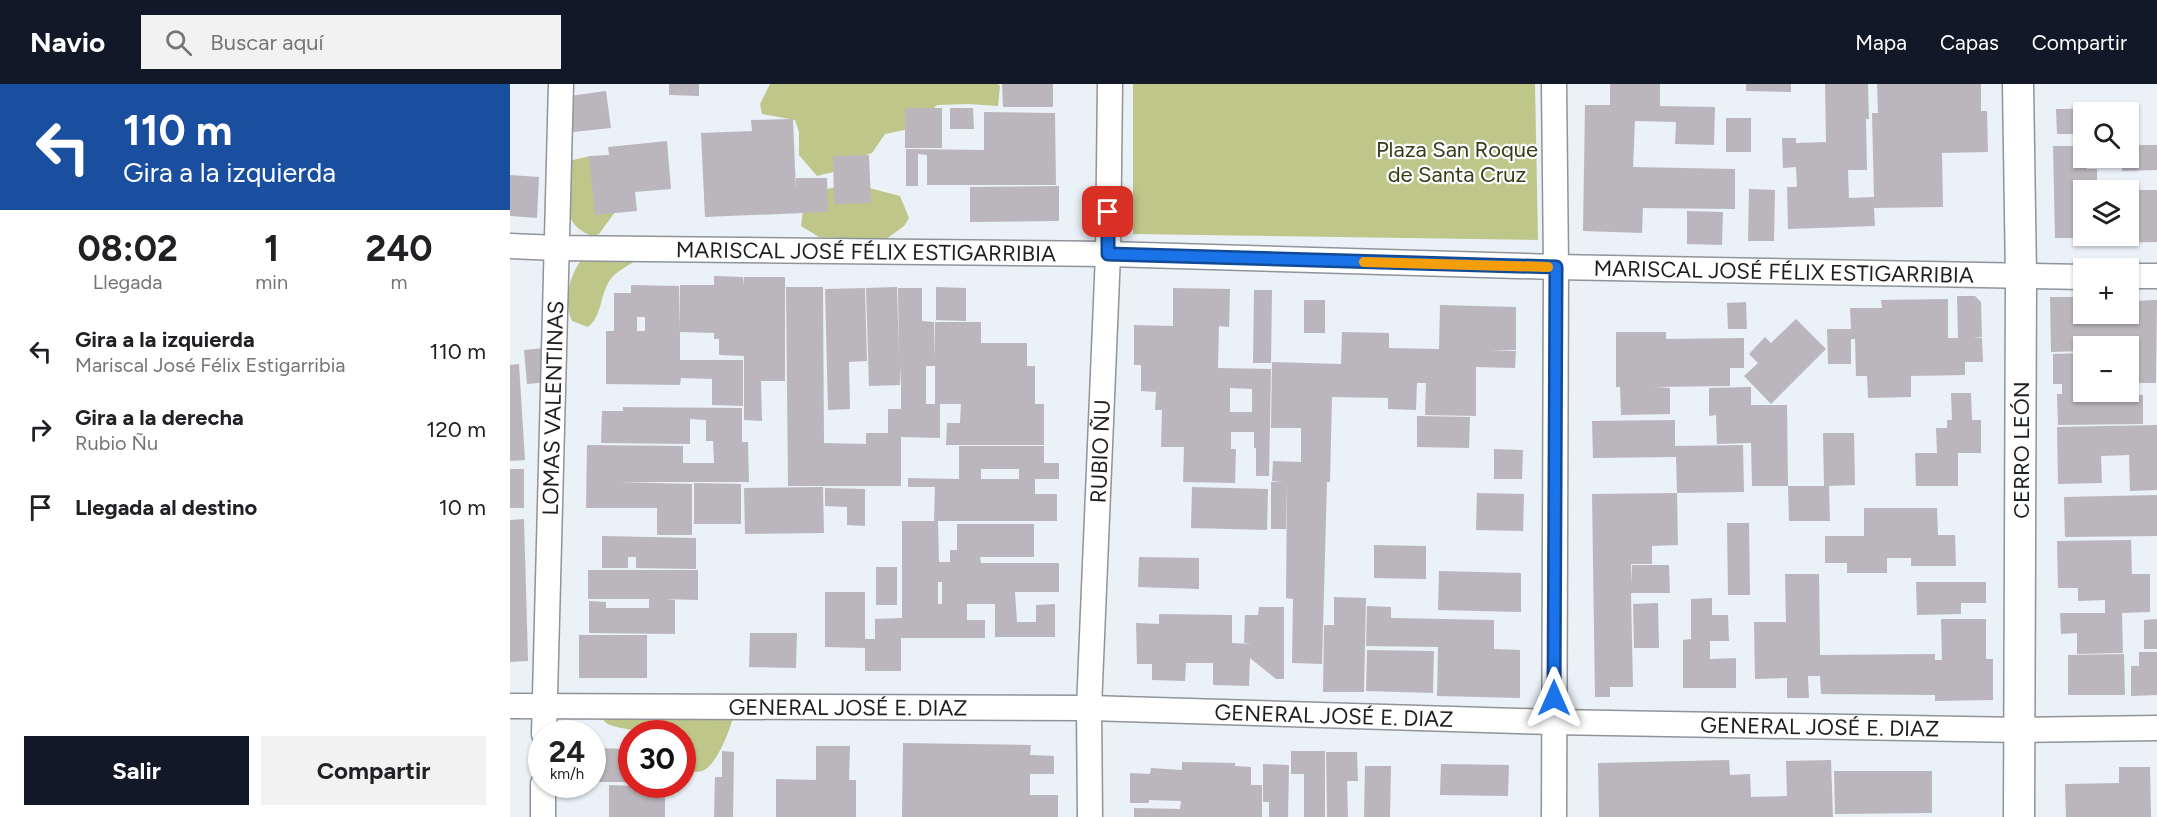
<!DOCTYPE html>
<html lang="es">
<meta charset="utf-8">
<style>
body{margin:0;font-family:Figtree,sans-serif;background:#f2f2f2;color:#202124;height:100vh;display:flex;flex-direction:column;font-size:22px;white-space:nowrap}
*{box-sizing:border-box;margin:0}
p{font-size:20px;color:#757577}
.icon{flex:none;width:33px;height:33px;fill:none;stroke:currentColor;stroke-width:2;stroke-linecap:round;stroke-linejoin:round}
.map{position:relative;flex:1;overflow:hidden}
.drawer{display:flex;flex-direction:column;background:#fff;width:510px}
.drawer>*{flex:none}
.top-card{background:#1a4fa0;color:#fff;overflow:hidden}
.tools{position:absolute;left:1563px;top:18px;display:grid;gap:12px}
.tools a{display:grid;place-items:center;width:66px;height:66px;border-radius:0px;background:#fff;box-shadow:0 2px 4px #0004;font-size:30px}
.speed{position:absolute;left:18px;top:636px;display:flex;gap:12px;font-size:30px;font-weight:700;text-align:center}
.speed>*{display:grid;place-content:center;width:78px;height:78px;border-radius:50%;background:#fff;box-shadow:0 2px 4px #0004;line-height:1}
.speed small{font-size:15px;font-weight:400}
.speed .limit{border:9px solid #d22;background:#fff;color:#111}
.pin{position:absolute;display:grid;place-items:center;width:51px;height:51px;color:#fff;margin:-26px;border-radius:12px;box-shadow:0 3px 9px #0006}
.me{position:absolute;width:66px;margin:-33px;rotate:0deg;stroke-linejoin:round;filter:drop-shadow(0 0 4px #0008)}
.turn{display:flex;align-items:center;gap:21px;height:126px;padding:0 24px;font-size:27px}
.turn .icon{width:78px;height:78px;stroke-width:2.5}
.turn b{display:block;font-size:42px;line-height:51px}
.eta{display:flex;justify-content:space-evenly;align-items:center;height:102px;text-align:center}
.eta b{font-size:36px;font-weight:700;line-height:42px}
.primary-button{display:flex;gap:12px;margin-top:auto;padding:12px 24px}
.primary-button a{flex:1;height:69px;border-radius:0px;background:#111827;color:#fff;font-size:24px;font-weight:700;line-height:69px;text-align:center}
.primary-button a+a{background:#f2f2f2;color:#202124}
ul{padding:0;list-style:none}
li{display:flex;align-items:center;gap:18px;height:78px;padding:0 24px}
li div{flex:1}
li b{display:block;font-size:22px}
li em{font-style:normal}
header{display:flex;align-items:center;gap:36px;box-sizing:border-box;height:84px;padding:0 30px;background:#111827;color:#fff}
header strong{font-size:28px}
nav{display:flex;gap:33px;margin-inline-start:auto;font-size:21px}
.search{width:420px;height:54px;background:#f2f2f2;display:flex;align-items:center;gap:15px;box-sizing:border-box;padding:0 21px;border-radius:0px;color:#757577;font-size:22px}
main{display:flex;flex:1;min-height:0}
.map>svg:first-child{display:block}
.green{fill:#bec68a}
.building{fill:#bbb6bc;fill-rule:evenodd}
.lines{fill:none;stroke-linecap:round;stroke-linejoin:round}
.minor-casing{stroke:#8f949a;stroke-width:27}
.tertiary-casing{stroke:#8f949a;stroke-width:33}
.minor{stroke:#fff;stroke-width:24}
.tertiary{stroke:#fff;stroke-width:30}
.route-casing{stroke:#114b97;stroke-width:15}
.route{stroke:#1a73e8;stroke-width:10}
.slow{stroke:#f59e0b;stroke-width:10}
.labels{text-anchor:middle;stroke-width:4.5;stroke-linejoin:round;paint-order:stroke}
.park-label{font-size:22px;fill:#373b16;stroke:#fcfdfe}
.street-label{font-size:22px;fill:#1d1f21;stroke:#fcfdfe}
</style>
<header>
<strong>Navio</strong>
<div class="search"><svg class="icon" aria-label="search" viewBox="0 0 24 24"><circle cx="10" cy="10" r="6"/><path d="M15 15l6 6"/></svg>Buscar aquí</div>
<nav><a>Mapa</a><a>Capas</a><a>Compartir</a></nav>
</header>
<main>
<section class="drawer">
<div class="top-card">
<div class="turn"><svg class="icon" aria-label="left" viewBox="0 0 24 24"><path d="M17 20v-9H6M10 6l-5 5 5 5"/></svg><div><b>110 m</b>Gira a la izquierda</div></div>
</div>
<div class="eta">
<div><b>08:02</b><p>Llegada</p></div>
<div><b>1</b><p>min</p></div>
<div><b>240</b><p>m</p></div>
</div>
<ul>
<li><svg class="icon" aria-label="left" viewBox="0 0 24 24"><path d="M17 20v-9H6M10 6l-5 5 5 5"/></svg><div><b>Gira a la izquierda</b><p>Mariscal José Félix Estigarribia</p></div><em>110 m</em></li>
<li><svg class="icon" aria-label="right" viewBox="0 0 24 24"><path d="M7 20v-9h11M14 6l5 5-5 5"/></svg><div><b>Gira a la derecha</b><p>Rubio Ñu</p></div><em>120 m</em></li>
<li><svg class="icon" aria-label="arrive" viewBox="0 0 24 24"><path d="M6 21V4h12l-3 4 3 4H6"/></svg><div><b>Llegada al destino</b></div><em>10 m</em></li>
</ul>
<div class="primary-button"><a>Salir</a><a>Compartir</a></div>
</section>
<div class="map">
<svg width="1647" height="733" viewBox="0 0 1647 733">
<rect width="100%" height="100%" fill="#eaf1f7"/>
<path class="green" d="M260,0H488L490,2L488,22L458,20L427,21L404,44L375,50L362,69L342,75L327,87L307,92L289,71V48L285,36L252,30L250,20Z
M623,0H1025L1028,156L623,150Z
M80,72L105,128L89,150L83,152C49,142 55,105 55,78Z
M340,99L390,112L399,134L394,142L375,156L309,153L291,142L295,111Z
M107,152L118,154L127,176C119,181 105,188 100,196C89,212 93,231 78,243L62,237C48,204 71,159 107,152Z
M113,610L160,613L223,633C220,646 206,683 192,687C185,689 179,687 173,685L172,650C158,649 104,647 95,638C93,635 92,632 90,629L103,612Z"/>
<path class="building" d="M159,0H189V12L159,11Z
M492,0H543V23H493Z
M1100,0H1150V22L1205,23L1204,61L1165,60L1166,38L1125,37L1123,83L1225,85V125L1133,124L1132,149L1073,147L1075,21H1100Z
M1236,0H1281V8L1236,7Z
M1315,0H1358L1359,35H1356L1357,86H1338L1339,114L1364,113L1362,29H1368L1367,0H1471V27H1477L1478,68L1432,69L1433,123L1364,124L1365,142L1278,145L1277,103H1287L1286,83L1273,84L1272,54H1286V59L1316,58Z
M96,7L101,44L63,48L59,12Z
M395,24H432V64H395Z
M440,24H463L464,45H440Z
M1624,24L1625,61H1647V86L1612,87V74H1618V28H1574V74H1577V85H1587V102H1585V106H1574V154H1545L1543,62H1570L1569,50H1547L1546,25Z
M474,28L545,29L546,101H417V71L408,70V102H396V65L474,66Z
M1216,34H1241V68H1216Z
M283,35L286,107V94H317L318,128L195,133L191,49L242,47L241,36Z
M157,57L161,105L125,108L127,127L85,131L79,72L99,71L98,63Z
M359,71L361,119L324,120L323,72Z
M0,91L29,93L27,134L0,132Z
M549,102V137L460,138V103Z
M1239,105L1265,106L1264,157H1238Z
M1618,106H1647V158L1590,159V152H1618Z
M1177,127L1213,128L1212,161L1177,160Z
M204,192L233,193V201L234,193H275V297H251L252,337L234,336V272L209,271V255H204V249L170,248V276H233V322L202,321V295L171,294L170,301L96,300V247H104V209H121V201L169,202L170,247V201H204ZM127,233H135V247H127Z
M276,203H313L314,359L356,360V349H378V325H391V282L390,301L359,302L356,204L387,203L389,273L388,204H412V237L424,238L425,276V238H471V259H517V282H525V320H534V361H436L437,339H450L451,320H430V354L391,353V402H278ZM416,282H425V320H416Z
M426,203L456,204V237L426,236Z
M355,204L357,277L339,278L340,325L318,326L315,205Z
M663,204L720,205L719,243L709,242L708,284L761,285L759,392H746V364H744V348H721V365H726L725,399L673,398L674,363H651L652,326H645L646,308L631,307V281H624V241L663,242ZM720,304L742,305V328H720Z
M744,206H762L761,279H743Z
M1447,212H1465L1471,218L1472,253L1463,254H1472L1473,278H1455V291L1401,292V313L1358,314L1357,292H1346L1345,255H1341V280H1318L1317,245H1341L1340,224H1372L1371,216L1438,215V254H1448Z
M1618,212H1621V217L1647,216L1646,299H1618V262H1574V267L1541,268L1540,213H1574V230H1618Z
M794,216H815V249H794Z
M1236,218L1237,245H1218L1217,219Z
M930,221L1006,223V266H980L1006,267L1005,284L966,283V332L915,331L916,299H907L906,326L878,325V314L822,313L820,398H817L812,580L782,579L783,515L776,514L777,397L776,445H761V398H773L762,397L763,377L791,378V344H761L762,278L831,280L832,248L879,249V264L929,265Z
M1286,235L1316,265L1261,320L1234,292L1248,279L1239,270L1255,253L1261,259Z
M1106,248H1156V255L1234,254V284H1220V302L1144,303L1160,304V330L1111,331L1110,303H1106Z
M35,264L39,298L17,300L14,266Z
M1574,269V308H1599V311H1633V340L1548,341L1547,310H1552V300H1543V270Z
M9,280L15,376L0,377V281Z
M1241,303V321H1277L1278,402H1314L1313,349H1344L1345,401L1319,402L1320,437H1279L1278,402H1242L1241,359L1207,360L1206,331L1199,332V304Z
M1441,309H1461L1462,336H1471V369H1448V402H1406L1405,369H1427L1426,344H1437V336H1442Z
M113,323L232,324V358H238L239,398H109L182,400V451H147V424H76L77,361L173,362V379H204L203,357H196V336L180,335V360L91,359L92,327H113Z
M907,332L960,333L959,364L907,363Z
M1165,336V362L1233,361L1234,408L1167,409L1166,373L1083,374L1082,337Z
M1647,341V406L1620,407L1619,371L1591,372L1592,399L1548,400L1547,343Z
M449,362H534V379H549V395H525V410H547V437H428L429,478H440V466H447V440H524V473H470L471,479H549V508H505L507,538H526V521L545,520V553H485V520H457V536H475V554H391V587H355V564L315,563V508H355V555H365V535L392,534V437H424L425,403H398V394L449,395ZM471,385H509V395H471ZM428,498H432V520H428Z
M984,365L1013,366L1012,395H984Z
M0,385H14V424H0Z
M184,399L231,400V440H184Z
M313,403L314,449L235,450L234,404Z
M682,403L758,405L757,446L681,444Z
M315,404L355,405V442L337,441V423L315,422Z
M967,409L1014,410L1013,447L966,446Z
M1167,409L1168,461L1142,462V480H1121V501L1122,481H1159L1160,509H1121L1123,603H1100V613H1085L1082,410Z
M1647,411V452L1555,453L1554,413Z
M1354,424H1427L1428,451H1445L1446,482H1401V474H1377V489H1337V479H1315V452H1354Z
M14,435L18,577L0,578V436Z
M1217,439H1239L1240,511H1218Z
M92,452L186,454V485L126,484V473H118V484H92Z
M1621,456L1622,490H1640V528L1612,529L1613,569L1567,570V549L1551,550L1550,529H1595V516L1568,517V504H1548L1547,457Z
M864,461L916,462V495L864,494Z
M629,473L689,474V505L628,503Z
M366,483H387V521H366Z
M78,486H188V516L157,515L165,516V550L79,549V517L96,518V524H139V515H78Z
M929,487L1011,489V528L928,526Z
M1275,490H1309L1310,571L1425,570V576H1432L1431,535H1476V575H1483V616L1425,617V611L1311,610L1310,592H1298L1299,614H1277V594L1245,595L1244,538H1276Z
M1406,498H1476V519H1451V530L1407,531Z
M824,513L856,514L854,608H813L814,541H824Z
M1202,514V531H1218L1219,557H1200V575L1226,574V604H1173V556L1181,555V515Z
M1148,519L1149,564H1124L1123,520Z
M857,522L881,523V534L984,536V565L1010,566V614L927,612L928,563L856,562Z
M749,523H774V595H766L740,574L739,602L703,601V579H676L675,597L642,596V580H627L626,539L649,540V530L722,531V559L741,560L734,559L735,531H748Z
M1647,535V565H1634V536Z
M240,549H287L286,584L239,583Z
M69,551H137V594H69Z
M857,566L924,567L923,609L856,607Z
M1629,568H1647V611L1621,612V582H1629Z
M1614,570L1615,611H1558V571Z
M393,659L521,661L520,671L544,672V690H520V711H548V733H392Z
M306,662H340L339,696H346V733H266V695L306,696Z
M82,664L122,665V698H82Z
M212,667L224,668L223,733H204L205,693H212Z
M781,667H815V733H794V690H781Z
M816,668H847L848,697H837L838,733H817Z
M1219,676L1220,691L1240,690L1241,713L1277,712L1276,677L1321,676L1323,733H1089L1088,679Z
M672,678L725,679V682L741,683V701H752V733H624V724L670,725L671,717L639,716V719H620V689L640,690L641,684L672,686Z
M753,680L779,681L778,733H759V718H753Z
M931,680L999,681L998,712L930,711Z
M855,682H881L880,733H854Z
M1609,683H1640L1641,733H1556L1555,700L1609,699Z
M1324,687H1422V729L1325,730Z
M99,701L155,703V733H99Z"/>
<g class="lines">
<g class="minor-casing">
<g id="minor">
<path d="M1044,0L1046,183L1044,733"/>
<path id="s1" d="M0,162L46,164L598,170L1046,183L1574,193"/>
<path d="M1618,192H1647"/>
<path id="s2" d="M0,622L579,624L1043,638L1510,646L1647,644"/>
<path id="s3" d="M34,650L51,0"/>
<path d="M33,733V700"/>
<path id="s4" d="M580,733L579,624L598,170L600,0"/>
</g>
</g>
<g class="tertiary-casing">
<path id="tertiary" d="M1508,0L1511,193L1509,733"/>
</g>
<use href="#minor" class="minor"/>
<use href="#tertiary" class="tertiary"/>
</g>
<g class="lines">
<g class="route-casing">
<path id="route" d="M598,128V170L1046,183L1044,614"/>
</g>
<use href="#route" class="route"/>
<path class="slow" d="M854,178L1038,183"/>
</g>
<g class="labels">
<g class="park-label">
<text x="947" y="73">Plaza San Roque<tspan x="947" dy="25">de Santa Cruz</tspan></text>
</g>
<g class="street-label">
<text dy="8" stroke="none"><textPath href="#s1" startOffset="356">MARISCAL JOSÉ FÉLIX ESTIGARRIBIA</textPath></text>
<text dy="8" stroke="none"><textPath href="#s1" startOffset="1274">MARISCAL JOSÉ FÉLIX ESTIGARRIBIA</textPath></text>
<text dy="8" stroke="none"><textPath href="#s3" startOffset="326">LOMAS VALENTINAS</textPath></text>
<text transform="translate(1511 366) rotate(-90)" y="8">CERRO LEÓN</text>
<text dy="8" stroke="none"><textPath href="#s4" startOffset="366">RUBIO ÑU</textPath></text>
<text dy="8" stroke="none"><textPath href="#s2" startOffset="338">GENERAL JOSÉ E. DIAZ</textPath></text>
<text dy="8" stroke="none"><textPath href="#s2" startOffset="824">GENERAL JOSÉ E. DIAZ</textPath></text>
<text dy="8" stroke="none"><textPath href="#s2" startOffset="1310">GENERAL JOSÉ E. DIAZ</textPath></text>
</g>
</g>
</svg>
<div class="tools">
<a><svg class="icon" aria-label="search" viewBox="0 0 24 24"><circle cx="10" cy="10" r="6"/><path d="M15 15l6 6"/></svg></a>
<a><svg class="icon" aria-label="layers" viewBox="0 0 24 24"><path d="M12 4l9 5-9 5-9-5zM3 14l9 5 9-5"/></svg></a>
<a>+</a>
<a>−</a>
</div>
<div class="speed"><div>24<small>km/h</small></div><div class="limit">30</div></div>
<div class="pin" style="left:598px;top:128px;background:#d93025"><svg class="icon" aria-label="arrive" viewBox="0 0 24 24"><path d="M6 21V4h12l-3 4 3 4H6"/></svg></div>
<svg class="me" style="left:1044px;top:614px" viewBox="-20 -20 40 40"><path d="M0-17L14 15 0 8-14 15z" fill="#1a73e8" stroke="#fff" stroke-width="4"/></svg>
</div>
</main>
